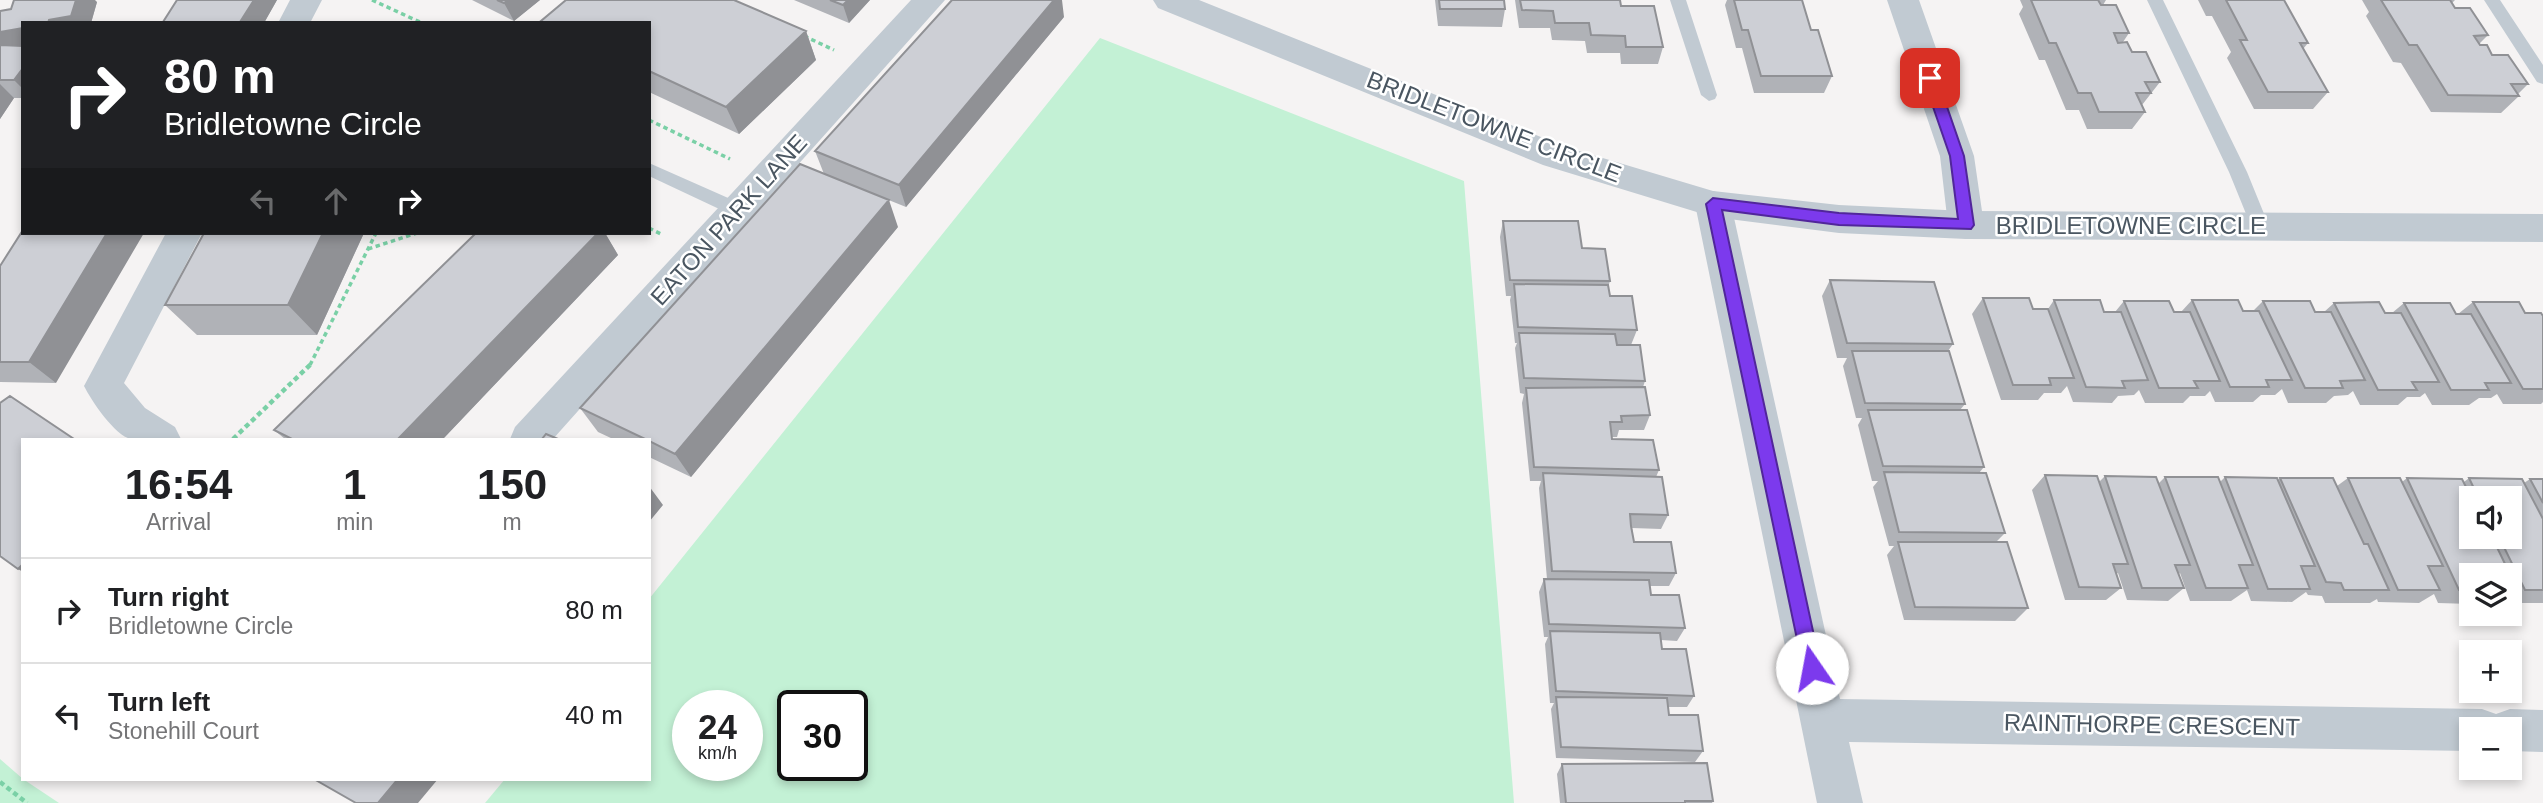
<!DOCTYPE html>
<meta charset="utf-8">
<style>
body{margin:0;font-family:Helvetica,sans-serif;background:#f6f6f6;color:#202124;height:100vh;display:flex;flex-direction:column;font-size:26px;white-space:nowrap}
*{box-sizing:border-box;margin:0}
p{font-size:23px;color:#757577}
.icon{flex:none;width:38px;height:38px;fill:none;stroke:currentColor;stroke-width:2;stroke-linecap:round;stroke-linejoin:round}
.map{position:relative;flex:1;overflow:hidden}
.side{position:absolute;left:21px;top:438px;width:630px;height:343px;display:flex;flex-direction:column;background:#fff;border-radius:0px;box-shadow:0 4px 10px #0003}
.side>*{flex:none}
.guide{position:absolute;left:21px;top:21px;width:630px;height:214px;border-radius:0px;box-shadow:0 4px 10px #0003;background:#202124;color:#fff;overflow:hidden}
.buttons{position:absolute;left:2459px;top:486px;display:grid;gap:14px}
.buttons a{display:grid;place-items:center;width:63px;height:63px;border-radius:0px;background:#fff;box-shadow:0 4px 10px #0003;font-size:35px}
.speed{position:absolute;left:672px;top:690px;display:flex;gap:14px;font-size:35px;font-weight:700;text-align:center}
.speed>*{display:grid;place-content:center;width:91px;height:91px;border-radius:50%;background:#fff;box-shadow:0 4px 10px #0003;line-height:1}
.speed small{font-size:18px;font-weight:400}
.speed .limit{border:4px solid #111;border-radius:10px;background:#fff;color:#111}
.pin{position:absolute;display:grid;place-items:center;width:60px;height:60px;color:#fff;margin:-30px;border-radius:14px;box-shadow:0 4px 10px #0006}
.me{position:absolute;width:77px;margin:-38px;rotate:348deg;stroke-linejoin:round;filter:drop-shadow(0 0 5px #0008)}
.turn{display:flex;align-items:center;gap:24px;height:147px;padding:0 28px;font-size:32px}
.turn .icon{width:91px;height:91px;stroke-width:2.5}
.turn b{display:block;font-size:49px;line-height:60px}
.lanes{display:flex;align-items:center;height:66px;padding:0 28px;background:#0003;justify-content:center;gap:35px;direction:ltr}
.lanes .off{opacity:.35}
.eta{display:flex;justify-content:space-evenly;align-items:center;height:119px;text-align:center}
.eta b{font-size:42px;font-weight:700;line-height:49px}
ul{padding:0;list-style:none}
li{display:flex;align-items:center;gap:21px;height:105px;padding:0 28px;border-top:2px solid #e0e0e0}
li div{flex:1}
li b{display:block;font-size:26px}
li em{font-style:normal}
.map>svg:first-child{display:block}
.green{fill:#c3f1d5;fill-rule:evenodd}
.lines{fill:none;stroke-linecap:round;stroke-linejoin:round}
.path-far1{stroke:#7ad0a6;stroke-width:3.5;stroke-dasharray:4.5 3.5;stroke-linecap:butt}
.path{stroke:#7ad0a6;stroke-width:4.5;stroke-dasharray:5 3.5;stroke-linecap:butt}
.service{fill:#c1cad2;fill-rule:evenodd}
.minor{fill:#c1cad2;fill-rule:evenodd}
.tertiary{fill:#c1cad2;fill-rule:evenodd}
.wall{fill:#b0b2b7;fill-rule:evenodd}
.shaded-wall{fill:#909195}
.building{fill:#cdcfd5;stroke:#909195;stroke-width:2}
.route{fill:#7c3aed;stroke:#51269a;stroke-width:2}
.labels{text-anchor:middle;stroke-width:5;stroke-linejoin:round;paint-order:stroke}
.street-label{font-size:24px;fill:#4a5661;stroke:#fff}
</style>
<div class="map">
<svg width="2543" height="803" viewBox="0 0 2543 803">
<rect width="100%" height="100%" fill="#f5f3f3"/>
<path class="green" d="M1100,38L1464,181L1514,803H485L505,779H649V599ZM688,705H747V765H688ZM793,705H852V765H793Z
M0,759L23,779L59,803H0Z"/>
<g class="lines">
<path class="path-far1" d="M372,0L422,23
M804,36L834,50
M649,120L730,159
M649,228L661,234
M368,249L417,233
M310,365L376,233"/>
<path class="path" d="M233,439L312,363
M0,782L27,803"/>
<path class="service" d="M1670,0H1686L1717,95L1715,99L1709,101L1701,95Z
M2147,0H2163L2247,172L2269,226L2266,231H2254L2251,226L2229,172Z
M2484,0H2500L2543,65V84L2537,82Z
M649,163L744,205L747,210L744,215H732L649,176Z"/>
<path class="minor" d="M290,0H322L310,23H278Z
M911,0H945L553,439H510L515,427Z
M1887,0H1919L1974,156L1984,225L1979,235L1966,239L1953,235L1948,225L1940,156Z
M1713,191L1725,195L1731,204L1840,699L2482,709L2496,714L2510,709L2543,710V752L2510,751V730H2471V751L1849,742L1863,803H1817L1695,204L1701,195Z
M166,233H202L124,383L145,408L175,427L181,439C166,440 145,442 131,439C115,436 91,400 84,386Z"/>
<path class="tertiary" d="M1153,0H1199L1566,147L1713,191L1839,205L1966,211L2543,214V242L1966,239L1839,233L1713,217L1543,165L1158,8Z"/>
</g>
<path class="wall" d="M177,0H277L264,23H164L163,22Z
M472,0H540L514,21Z
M566,0H734L806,31L816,60L739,134L649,92V23H542L541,21Z
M794,0H870L849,23Z
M1435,0H1504L1505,9L1502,27L1438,26Z
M1515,0H1620L1621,6L1663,47L1658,64H1621L1620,53H1587L1585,41L1552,40L1550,28H1519Z
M1727,0H1802L1811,30L1832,76L1824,93H1754L1742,48H1736L1725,5Z
M2020,0H2106L2103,5L2129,33L2123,42L2160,82L2142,105L2145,112L2132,129H2087L2079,110H2066L2045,60H2039L2019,14L2023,7Z
M2198,0H2284L2308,43L2303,49L2328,92L2313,109H2254L2227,58L2231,52L2212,16H2206Z
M2362,0H2455L2452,3L2455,8L2488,35L2479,44L2528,84L2518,94L2519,96L2501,113L2431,112L2401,63L2393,62L2366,16L2369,12Z
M97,2L91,23H23V98H14L0,119V11Z
M1064,17L906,207L824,174L815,151Z
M1503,221L1582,248L1610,281L1608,287L1610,296L1637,330L1631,345L1645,381L1643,387L1650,415L1644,430H1619L1617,437H1612V439L1659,470L1656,477L1668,515L1661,529L1632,528L1634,542L1676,573L1669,586H1650L1651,595L1685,628L1677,641L1661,640L1662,649L1694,696L1687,707H1668L1669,715L1703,751L1695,762L1556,758L1551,709L1554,703H1550L1545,644L1548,637H1544L1539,592L1544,579H1547L1539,488L1541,481H1530L1522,403L1524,394L1520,393L1515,348L1517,343H1515L1510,300L1511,296H1506L1500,237Z
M898,227L691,477L649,457V439H613L598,432L580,408Z
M204,233H364L317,335H197L165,305Z
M476,233H605L618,255L443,439H285L274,430Z
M0,266L56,383L0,382Z
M1830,280L1953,344L1948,351L1965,404L1960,410L1984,467L1979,473L2005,533L1996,542L2028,608L2015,621L1904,620L1887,555L1894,546H1889L1873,487L1878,481H1872L1858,425L1862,418H1856L1843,366L1847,358H1837L1822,296Z
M1983,298L2033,309H2048L2054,300L2104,312H2115L2124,301L2174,312H2181L2192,300L2243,311H2253L2263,301L2315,312H2324L2334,303L2385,313H2392L2404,303L2458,314L2473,302L2543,316V402L2541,404H2503L2497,394L2491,398H2479L2469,405H2432L2425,393L2420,397H2407L2398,405H2360L2353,391L2348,395L2334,396L2326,403H2288L2282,389L2275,395H2261L2253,402H2215L2210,391L2205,396H2190L2183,403H2145L2139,390L2134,395L2118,396L2112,403L2073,402L2067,386L2061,393H2044L2038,400H2001L1972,314Z
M2045,475L2099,482L2105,476L2159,483L2165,477L2220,482L2225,477L2278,480L2280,478L2337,486L2348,478L2402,482L2407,478L2464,482L2469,478L2524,483L2530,479H2543V603H2510V576H2471V604L2438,603L2434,594L2419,603L2378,602L2377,599L2370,603H2325L2322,596L2308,595L2306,592L2292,602L2251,601L2247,590L2231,601H2190L2180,573L2179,574L2184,588L2168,601L2127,600L2118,573L2116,574L2121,588L2106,600H2065L2032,490ZM2471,499H2510V537H2471Z
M1562,764L1713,801L1712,803H1560L1557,774Z"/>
<path class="shaded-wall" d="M76,0H95L97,2L91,23H48L49,20Z
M254,0H277L264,23L240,22Z
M508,0H540L514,21L504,3Z
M848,0H870L849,23L843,5Z
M1054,0H1062L1064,17L906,207L899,185Z
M23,28V48L0,52V32Z
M806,31L816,60L739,134L726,107Z
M23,68V89L14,80Z
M0,84L14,98L0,119Z
M889,200L898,227L691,477L675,454Z
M107,233H144L56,383L29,362Z
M323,233H364L317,335L288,305Z
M598,233H605L618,255L443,439H398Z
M649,486L663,505L649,522Z
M23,564V572L18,569Z
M398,779H438L418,803H378Z"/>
<path class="building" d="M14,0H76L71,16L49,20L48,23H23V28L0,32V11L11,9Z
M177,0H254L240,22H163Z
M497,0H508L504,3Z
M566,0H734L806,31L726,107L649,71V23H544L541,21Z
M830,0H848L843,5Z
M952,0H1054L899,185L815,151Z
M1439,0H1504L1505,9H1440Z
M1520,0H1620L1621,6H1654L1663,47H1626L1625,36L1591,35L1589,23H1555L1553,11L1522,10Z
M1734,0H1802L1811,30H1818L1832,76H1761L1748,30H1742Z
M2031,0H2098L2101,5H2116L2129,33H2114L2118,43L2127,42L2132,52H2146L2160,82H2145L2151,93H2136L2145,112H2099L2091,93H2078L2056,43H2049Z
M2226,0H2284L2308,43H2300L2328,92H2268L2240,40H2247Z
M2381,0H2450L2455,8H2470L2488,35L2474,36L2480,45H2487L2492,55H2508L2528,84H2511L2519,96L2448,95L2417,45H2409Z
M0,45L23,46V68L14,80H0Z
M800,164L889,200L675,454L649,441V439H645L580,408Z
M1503,221H1578L1582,248L1605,249L1610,281L1510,280Z
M23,230V233H107L29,362H0V266Z
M204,233H323L288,305H165Z
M476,233H598L398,439H292L274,430Z
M1830,280L1934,282L1953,344L1847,343Z
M1514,284L1608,285L1610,296H1632L1637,330L1518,327Z
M1983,298H2029L2033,309H2048L2074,378H2049L2051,385H2013Z
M2054,300H2100L2104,312H2121L2148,380L2122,381L2125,388L2086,387Z
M2192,300H2238L2243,311H2259L2292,380H2266L2269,387H2230Z
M2124,301H2169L2174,312H2190L2220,381H2194L2198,388H2159Z
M2263,301H2310L2315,312H2331L2365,380L2340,381L2343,388H2305Z
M2379,302L2385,313H2401L2439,382H2412L2417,390H2378L2334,303Z
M2473,302H2519L2525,313H2541L2543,316V389H2523Z
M2404,303H2450L2456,314H2471L2511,383H2485L2489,390H2451Z
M1519,333L1615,334L1617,345H1640L1645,381L1524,378Z
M1852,351H1949L1965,404L1865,403Z
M1645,387L1650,415L1621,416L1622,422H1610L1612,439L1653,440L1659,470L1534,467L1526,388Z
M10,396L74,439H23V564L18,569L0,556V403Z
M1868,410H1967L1984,467L1883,466Z
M546,434L558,439H542Z
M1884,472L1986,473L2005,533L1899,532Z
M1543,473L1662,477L1668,515L1630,514L1631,526L1634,542H1671L1676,573L1552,571Z
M2045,475L2097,476L2128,564H2113L2121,588L2079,587Z
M2105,476L2156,477L2190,565H2175L2184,588H2142Z
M2165,477H2218L2253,565H2239L2248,588H2206Z
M2225,477L2277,478L2315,566H2301L2310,589H2268Z
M2280,478H2333L2364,544H2368L2389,590H2344L2341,583L2326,582Z
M2348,478H2400L2443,566H2428L2440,590H2398Z
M2407,478L2462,479L2472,499H2471V537H2492L2507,568L2492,567L2496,576H2471V591L2459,590Z
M2469,478L2522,479L2543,519V590H2525L2499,537H2510V499H2479Z
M2530,479H2543V503Z
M1898,542H2007L2028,608L1915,607Z
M1544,579L1649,580L1651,595H1679L1685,628L1549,624Z
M1550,631L1660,633L1662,649H1686L1694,696L1556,691Z
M1556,697L1667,698L1669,715H1698L1703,751L1561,747Z
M1707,763L1713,801H1685V803H1566L1562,764Z
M314,779H398L378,803H356Z"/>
<path class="route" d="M1930,73L1937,78L1964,156L1974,225L1971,229L1839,225L1722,210L1821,668L1818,674L1812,676L1806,674L1803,668L1706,204L1713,198L1839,213L1958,219L1950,156L1923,78Z"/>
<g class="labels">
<g class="street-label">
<text transform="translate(1494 127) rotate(21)" y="8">BRIDLETOWNE CIRCLE</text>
<text transform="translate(729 220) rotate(-48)" y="8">EATON PARK LANE</text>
<text x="2131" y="234">BRIDLETOWNE CIRCLE</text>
<text transform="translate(2152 725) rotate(1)" y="8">RAINTHORPE CRESCENT</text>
</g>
</g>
</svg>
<div class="buttons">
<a><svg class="icon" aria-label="sound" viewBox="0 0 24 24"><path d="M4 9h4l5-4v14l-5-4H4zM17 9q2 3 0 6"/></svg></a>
<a><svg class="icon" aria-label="layers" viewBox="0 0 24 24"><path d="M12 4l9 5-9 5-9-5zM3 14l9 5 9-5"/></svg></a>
<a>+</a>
<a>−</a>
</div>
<div class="speed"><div>24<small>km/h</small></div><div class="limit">30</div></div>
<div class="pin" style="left:1930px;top:78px;background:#d93025"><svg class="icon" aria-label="arrive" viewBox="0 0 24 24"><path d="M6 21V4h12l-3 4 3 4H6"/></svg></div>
<svg class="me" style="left:1812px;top:668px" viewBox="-20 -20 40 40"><circle r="19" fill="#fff"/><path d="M0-13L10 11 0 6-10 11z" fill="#7c3aed"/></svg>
<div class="guide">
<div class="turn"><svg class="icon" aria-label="right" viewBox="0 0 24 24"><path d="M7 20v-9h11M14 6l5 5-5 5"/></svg><div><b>80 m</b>Bridletowne Circle</div></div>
<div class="lanes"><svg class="icon off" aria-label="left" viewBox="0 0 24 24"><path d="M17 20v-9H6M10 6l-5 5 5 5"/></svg><svg class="icon off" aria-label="ahead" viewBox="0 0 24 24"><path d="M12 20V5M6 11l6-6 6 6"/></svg><svg class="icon" aria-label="right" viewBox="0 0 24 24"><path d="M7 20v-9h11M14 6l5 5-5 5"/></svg></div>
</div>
<section class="side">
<div class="eta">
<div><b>16:54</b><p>Arrival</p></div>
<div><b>1</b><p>min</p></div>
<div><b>150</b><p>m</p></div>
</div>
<ul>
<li><svg class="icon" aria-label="right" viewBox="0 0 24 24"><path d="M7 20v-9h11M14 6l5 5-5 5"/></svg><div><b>Turn right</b><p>Bridletowne Circle</p></div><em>80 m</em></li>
<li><svg class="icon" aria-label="left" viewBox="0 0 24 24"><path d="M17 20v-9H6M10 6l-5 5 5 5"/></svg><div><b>Turn left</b><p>Stonehill Court</p></div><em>40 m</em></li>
</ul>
</section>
</div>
